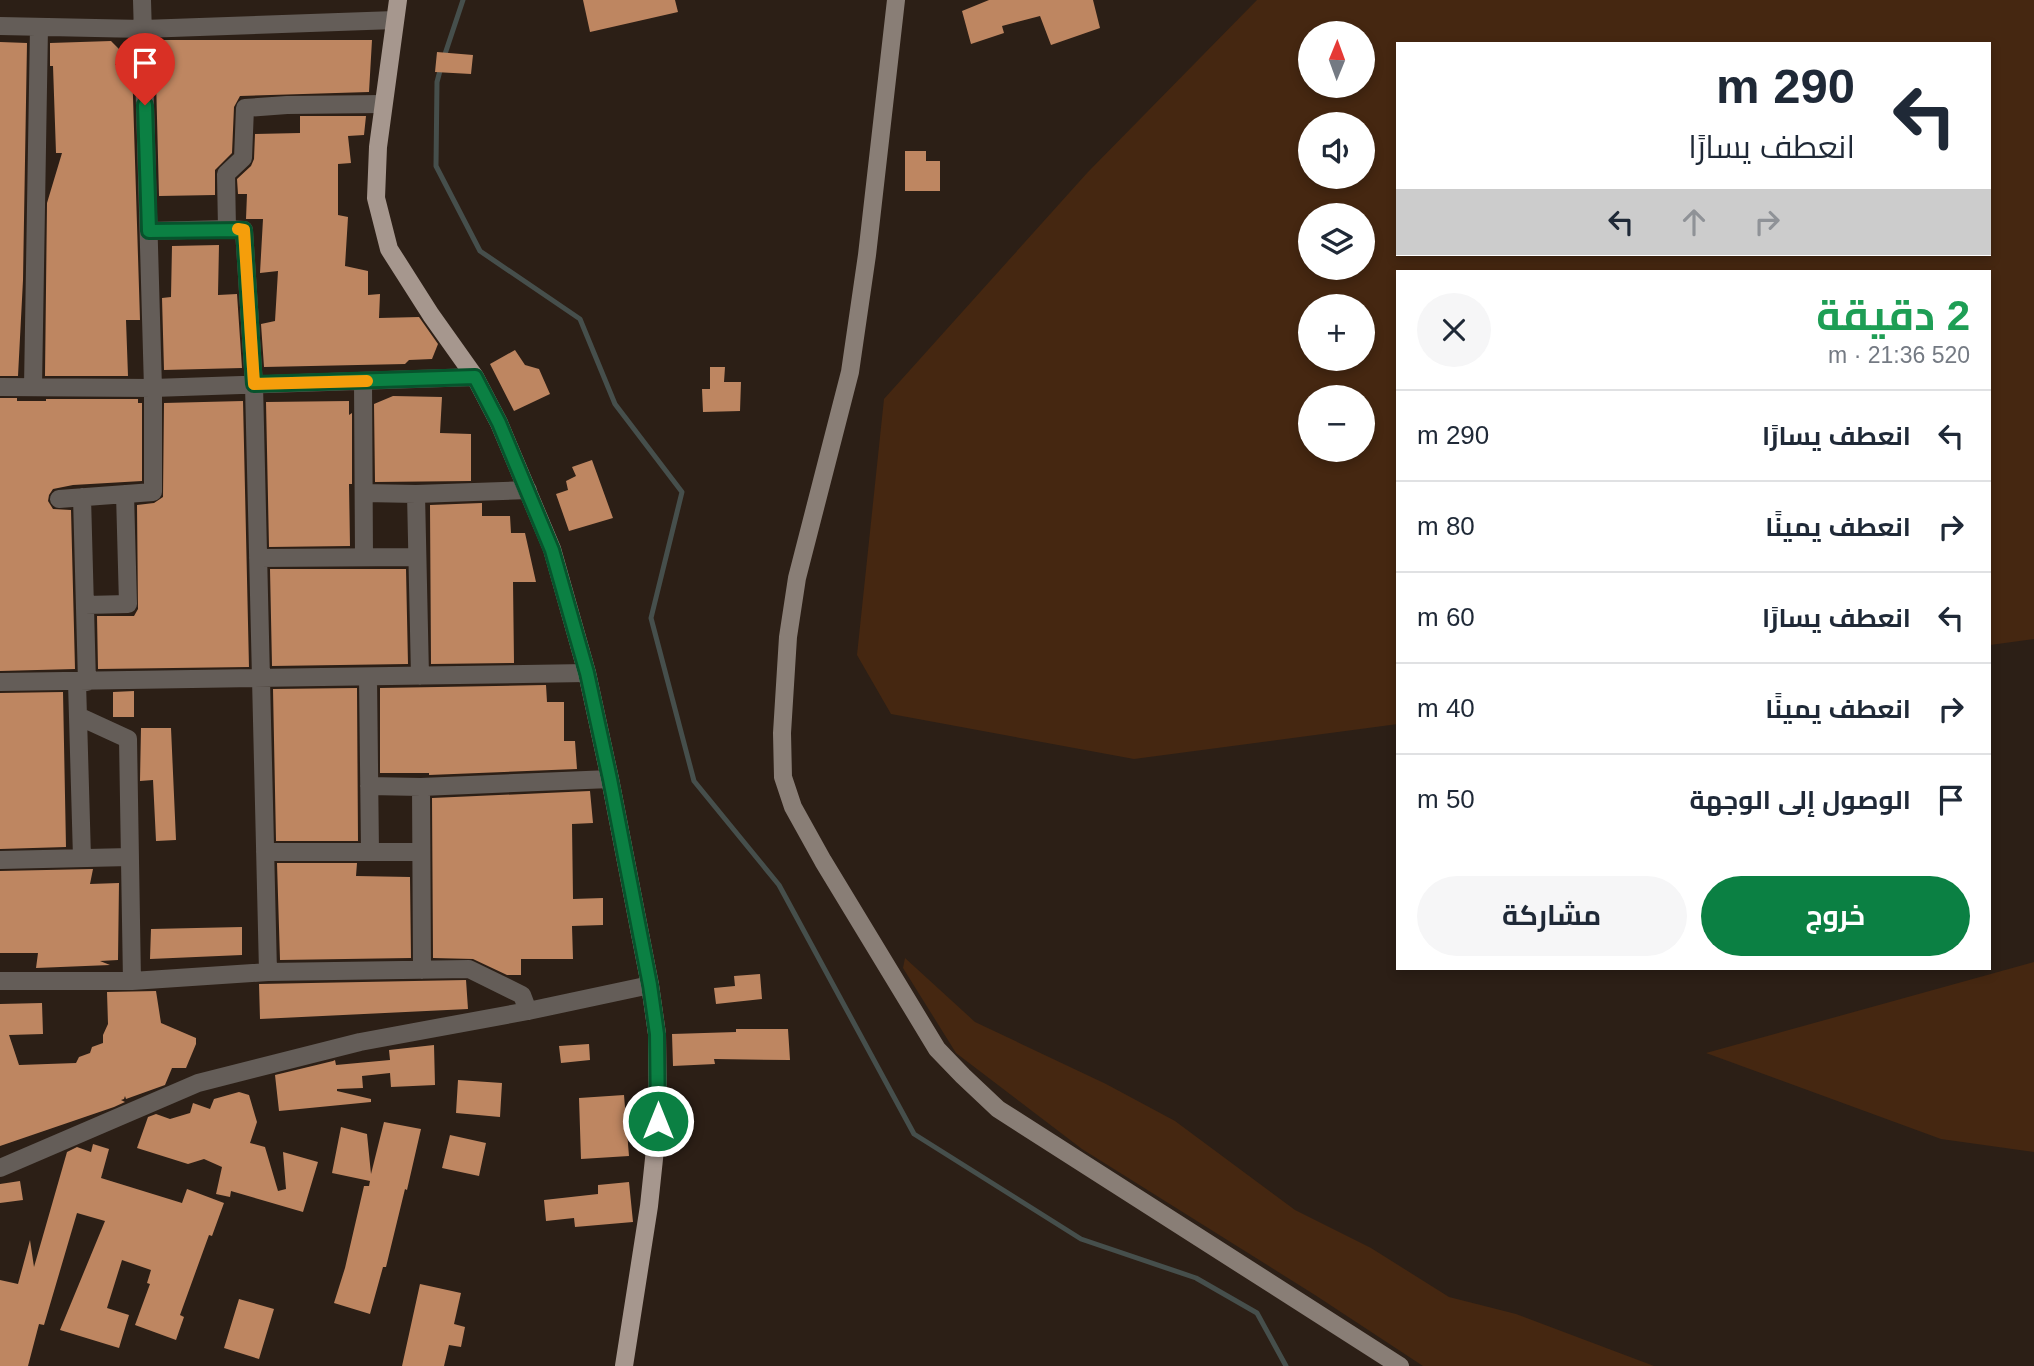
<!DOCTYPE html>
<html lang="ar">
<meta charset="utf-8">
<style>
body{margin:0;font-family:Helvetica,Cairo,sans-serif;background:#f6f6f7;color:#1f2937;direction:rtl;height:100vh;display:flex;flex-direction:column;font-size:26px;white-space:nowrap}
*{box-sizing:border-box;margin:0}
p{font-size:23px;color:#747a83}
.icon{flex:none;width:38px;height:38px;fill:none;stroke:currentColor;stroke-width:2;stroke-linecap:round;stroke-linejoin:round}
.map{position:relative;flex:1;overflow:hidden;direction:ltr}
.sheet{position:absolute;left:1396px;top:270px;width:595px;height:700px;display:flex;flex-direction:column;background:#fff;border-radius:0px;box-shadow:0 4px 10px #0003;direction:rtl}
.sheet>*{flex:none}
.guide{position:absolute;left:1396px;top:42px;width:595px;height:214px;border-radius:0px;box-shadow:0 4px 10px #0003;direction:rtl;background:#fff;color:#1f2937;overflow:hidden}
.needle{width:46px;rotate:1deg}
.controls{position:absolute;left:1298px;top:21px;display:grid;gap:14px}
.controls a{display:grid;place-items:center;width:77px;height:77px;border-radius:50%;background:#fff;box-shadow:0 4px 10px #0003;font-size:35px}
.pin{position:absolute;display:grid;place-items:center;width:60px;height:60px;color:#fff;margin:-72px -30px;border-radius:50% 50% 50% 0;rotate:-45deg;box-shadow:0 0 7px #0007}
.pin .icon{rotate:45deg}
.me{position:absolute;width:77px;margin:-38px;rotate:0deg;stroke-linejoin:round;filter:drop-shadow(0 0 5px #0008)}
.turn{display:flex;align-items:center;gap:24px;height:147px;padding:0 21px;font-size:32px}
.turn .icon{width:91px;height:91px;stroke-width:2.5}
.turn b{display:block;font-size:49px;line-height:60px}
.lanes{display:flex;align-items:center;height:66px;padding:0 21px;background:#0003;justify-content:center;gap:35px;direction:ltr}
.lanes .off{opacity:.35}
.round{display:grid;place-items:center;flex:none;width:74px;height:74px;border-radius:37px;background:#f6f6f7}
.head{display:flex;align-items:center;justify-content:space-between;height:119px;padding:0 21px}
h1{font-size:42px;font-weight:700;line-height:52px;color:#1e9e55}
.action{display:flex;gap:14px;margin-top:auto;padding:14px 21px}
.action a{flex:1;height:80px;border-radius:42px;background:#0b8043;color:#fff;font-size:28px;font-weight:700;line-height:80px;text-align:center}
.action a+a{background:#f6f6f7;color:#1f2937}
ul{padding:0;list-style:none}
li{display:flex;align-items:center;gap:21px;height:91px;padding:0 21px;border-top:2px solid #e0e1e3}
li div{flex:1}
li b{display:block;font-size:26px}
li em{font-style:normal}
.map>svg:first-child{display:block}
.green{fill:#452711;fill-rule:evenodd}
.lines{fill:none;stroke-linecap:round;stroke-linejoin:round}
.stream{stroke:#464f4c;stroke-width:5}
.building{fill:#be8661}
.minor{stroke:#645d58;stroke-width:18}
.secondary{stroke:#897e76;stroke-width:18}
.primary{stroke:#a6978e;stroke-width:18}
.route-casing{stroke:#07532c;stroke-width:18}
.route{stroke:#0b8043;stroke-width:12}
.slow{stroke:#f59e0b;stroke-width:12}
</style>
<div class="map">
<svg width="2034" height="1366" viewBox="0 0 2034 1366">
<rect width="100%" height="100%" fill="#2c1f16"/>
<path class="green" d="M1257,0H2034V639L1990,645V271H1398V724L1134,759L891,714L857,655L884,399L1088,172ZM1311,33H1363V86H1311ZM1398,44H1990V254H1398ZM1311,124H1363V177H1311ZM1311,215H1363V268H1311ZM1311,306H1363V359H1311ZM1311,397H1363V450H1311Z
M905,958L975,1022L1106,1084L1175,1121L1295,1210L1371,1248L1449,1297L1516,1314L1654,1366H1423L1315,1295L1082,1149L956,1053L903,968Z
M2034,962V1152L1941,1139L1706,1053Z"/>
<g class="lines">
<path class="stream" d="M444,57L463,0
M441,67L437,82L436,166L480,251L580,319L615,404L682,492L651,618L694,781L779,885L914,1134L1081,1239L1196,1278L1257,1313L1286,1366"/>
</g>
<path class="building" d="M583,0H675L678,12L590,32Z
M989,0H1093L1100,28L1051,45L1040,16L1002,26L1004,33L971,44L962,11Z
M155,40H372L369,92L240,96L234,107L232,153L215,170V195L159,196Z
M111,41L120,50L115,65H132L140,320H126L128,376H45L47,203L62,153H56L53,66H50V43Z
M0,42L27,43L23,280L18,376H0Z
M437,52L473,55L471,74L435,72Z
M300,116H366L364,135L348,136L351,163L338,164V215L348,217L345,266L368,271V295L380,294L379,318L419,317L438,344L432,359L409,360L405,364L264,367L261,324L275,321L278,271L260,273L263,219H246L247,194H238L237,179L251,166L254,159L255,134L300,133Z
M905,151H926V161H940V191H905Z
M219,245L218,295L237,294L242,368L164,370L162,298L171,297L172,246Z
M515,350L525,365L539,369L550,394L514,411L490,364Z
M710,367H725L724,382H741L740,411L703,412L702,389H710Z
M393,396L442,397L440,433L471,434V481L375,482L374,404Z
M0,398H17V401H46V399H138V403H142V481L73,485L53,489L49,495L48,501L53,509L71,510L75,669L0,671Z
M243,401L249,667L98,669L97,616H134L138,609L137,505L154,503L163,497L164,403Z
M349,401V415L352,413V484H349L350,546L269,547L266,402Z
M592,460L613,518L569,531L556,494L568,490L566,481L576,476L572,467Z
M482,503V516H510L511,533H525L536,582H513L514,663L431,664L430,505Z
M270,569H406L408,664L272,666Z
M546,685L547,702H564V741H575L577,769L429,775V773H380V688Z
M357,688L358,841H276L273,689Z
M134,691V717H113V692Z
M63,692L66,847L0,849V693Z
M141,728H171L176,840L156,841L153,780L140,781Z
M590,791L593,823L572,824L573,899L603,898V925L572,926L573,959H521V975H507L473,959L433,958L432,798Z
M277,863H357L356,876L410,877L411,958L280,960Z
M93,869L90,884L119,883L118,960L100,961L110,965L36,968L38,953H0V871Z
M242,927V955L150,959L151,929Z
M760,974L762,999L716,1004L714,988L735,986L734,976Z
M466,980L468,1009L260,1019L259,984Z
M156,991L161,1023L196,1038V1044L186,1068H172L165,1085L126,1099L125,1096L124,1099L121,1100L125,1102L114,1107L0,1146V1004L42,1003L43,1034L9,1035L19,1065L76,1063L79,1057L90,1053L92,1047L103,1043V1035L108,1024L107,992Z
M736,1029H788L790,1060L714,1059L715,1064L673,1066L672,1034L736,1032Z
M589,1044L590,1060L561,1063L559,1046Z
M434,1045L435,1085L391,1087L390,1073L362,1076L363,1088L337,1089V1091L371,1099V1102L279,1111L275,1075L333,1061L335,1060L336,1065L390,1060L389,1050Z
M458,1080L502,1083L500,1117L456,1113Z
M239,1092L249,1095L257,1122L250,1143L265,1147L278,1191L286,1189L283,1152L318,1162L303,1212L231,1191L230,1197L216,1194L222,1167L204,1159L188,1164L137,1148L148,1117L156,1114L170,1119L190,1113L193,1103L210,1109L214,1099Z
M624,1095L629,1156L581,1159L579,1098Z
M384,1122L421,1129L407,1190L405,1189L386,1267H383L370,1314L334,1303L345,1268L364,1186H369L370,1181L332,1173L341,1127L367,1134L371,1174Z
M450,1135L486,1143L479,1176L442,1168Z
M93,1144L109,1149L101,1178L182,1203L187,1189L224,1203L212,1236L209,1235L180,1315L184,1317L176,1340L135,1325L150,1284L147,1283L151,1270L122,1260L107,1308L129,1315L119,1348L60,1330L105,1221L77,1213L44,1325L39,1324L28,1366H0V1280L18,1284L30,1240L34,1267L67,1152L77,1147L91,1152Z
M20,1181L23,1200L0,1203V1184Z
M629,1182L633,1222L575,1227L574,1218L546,1221L544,1200L598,1194V1185Z
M420,1284L461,1293L454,1324L465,1327L461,1347L449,1345L444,1366H402Z
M239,1299L274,1309L259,1359L224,1348Z"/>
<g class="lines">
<path class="minor" d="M0,26L143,29L395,20
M227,229L226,174L243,158L245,108L287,105L383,104
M149,231L227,229L244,230L254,385L268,972
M363,381L364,557
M0,387L153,388L475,377
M33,387L39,27
M365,493L416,494L528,490
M416,494L420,676
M82,497L87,682
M59,499L153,492V388L142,0
M258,558L417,557
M85,605L128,604L125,494
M368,677L370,852
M0,682L587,673
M77,682L82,858
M78,716L128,739L132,981
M369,786L421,787L610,779
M421,787L422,970
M265,852H421
M0,860L130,857
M0,981H132L268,972L469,969L522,995L528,1011
M0,1168L198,1083L360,1042L528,1011L650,985"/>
<path class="secondary" d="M896,0L867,255L850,372L797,578L788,637L782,733L783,777L793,807L823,861L937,1049L963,1076L998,1109L1400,1366"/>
<path class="primary" d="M398,0L378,147L376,198L389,249L431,315L475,377L499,423L552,549L587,673L610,779L650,985L657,1034L658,1121L649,1206L624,1366"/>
</g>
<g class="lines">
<g class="route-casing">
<path id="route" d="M145,105L149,231L244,230L254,384L475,377L499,423L552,550L587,673L610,779L650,985L657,1034L658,1121"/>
</g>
<use href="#route" class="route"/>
<path class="slow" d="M238,229L244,230L254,384L367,381"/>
</g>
</svg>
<div class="controls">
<a><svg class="needle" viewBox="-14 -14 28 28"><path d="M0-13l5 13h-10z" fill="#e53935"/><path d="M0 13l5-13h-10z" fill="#747a83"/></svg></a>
<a><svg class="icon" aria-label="sound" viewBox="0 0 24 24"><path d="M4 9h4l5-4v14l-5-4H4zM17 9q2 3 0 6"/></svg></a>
<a><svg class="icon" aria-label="layers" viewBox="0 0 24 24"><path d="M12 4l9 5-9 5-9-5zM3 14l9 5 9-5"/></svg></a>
<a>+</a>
<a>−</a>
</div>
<div class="pin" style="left:145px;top:105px;background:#d93025"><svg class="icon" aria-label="arrive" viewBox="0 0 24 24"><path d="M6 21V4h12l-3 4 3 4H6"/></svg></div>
<svg class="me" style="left:658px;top:1121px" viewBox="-20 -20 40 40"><circle r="17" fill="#0b8043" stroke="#fff" stroke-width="3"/><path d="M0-11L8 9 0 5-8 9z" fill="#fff"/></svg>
<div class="guide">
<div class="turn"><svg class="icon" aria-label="left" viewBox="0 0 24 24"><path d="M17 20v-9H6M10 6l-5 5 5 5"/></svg><div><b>290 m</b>انعطف يسارًا</div></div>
<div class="lanes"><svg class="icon" aria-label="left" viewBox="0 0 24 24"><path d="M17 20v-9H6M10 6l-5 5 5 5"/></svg><svg class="icon off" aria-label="ahead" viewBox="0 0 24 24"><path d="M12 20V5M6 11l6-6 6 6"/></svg><svg class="icon off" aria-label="right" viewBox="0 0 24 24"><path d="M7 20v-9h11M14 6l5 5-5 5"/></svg></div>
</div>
<section class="sheet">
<div class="head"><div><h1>2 دقيقة</h1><p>520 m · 21:36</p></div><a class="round"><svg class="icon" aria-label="close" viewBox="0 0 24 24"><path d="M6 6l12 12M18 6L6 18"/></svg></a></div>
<ul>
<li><svg class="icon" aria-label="left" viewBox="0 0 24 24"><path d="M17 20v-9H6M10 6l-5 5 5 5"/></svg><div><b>انعطف يسارًا</b></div><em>290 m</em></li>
<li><svg class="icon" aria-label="right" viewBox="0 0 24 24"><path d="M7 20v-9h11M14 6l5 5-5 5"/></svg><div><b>انعطف يمينًا</b></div><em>80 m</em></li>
<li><svg class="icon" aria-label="left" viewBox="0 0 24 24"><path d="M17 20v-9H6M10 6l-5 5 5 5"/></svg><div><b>انعطف يسارًا</b></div><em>60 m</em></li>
<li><svg class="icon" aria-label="right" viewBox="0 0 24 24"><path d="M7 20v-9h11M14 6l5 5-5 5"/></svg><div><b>انعطف يمينًا</b></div><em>40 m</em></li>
<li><svg class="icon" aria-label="arrive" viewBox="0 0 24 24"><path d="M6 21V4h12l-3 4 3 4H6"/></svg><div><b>الوصول إلى الوجهة</b></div><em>50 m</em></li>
</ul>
<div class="action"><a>خروج</a><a>مشاركة</a></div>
</section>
</div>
